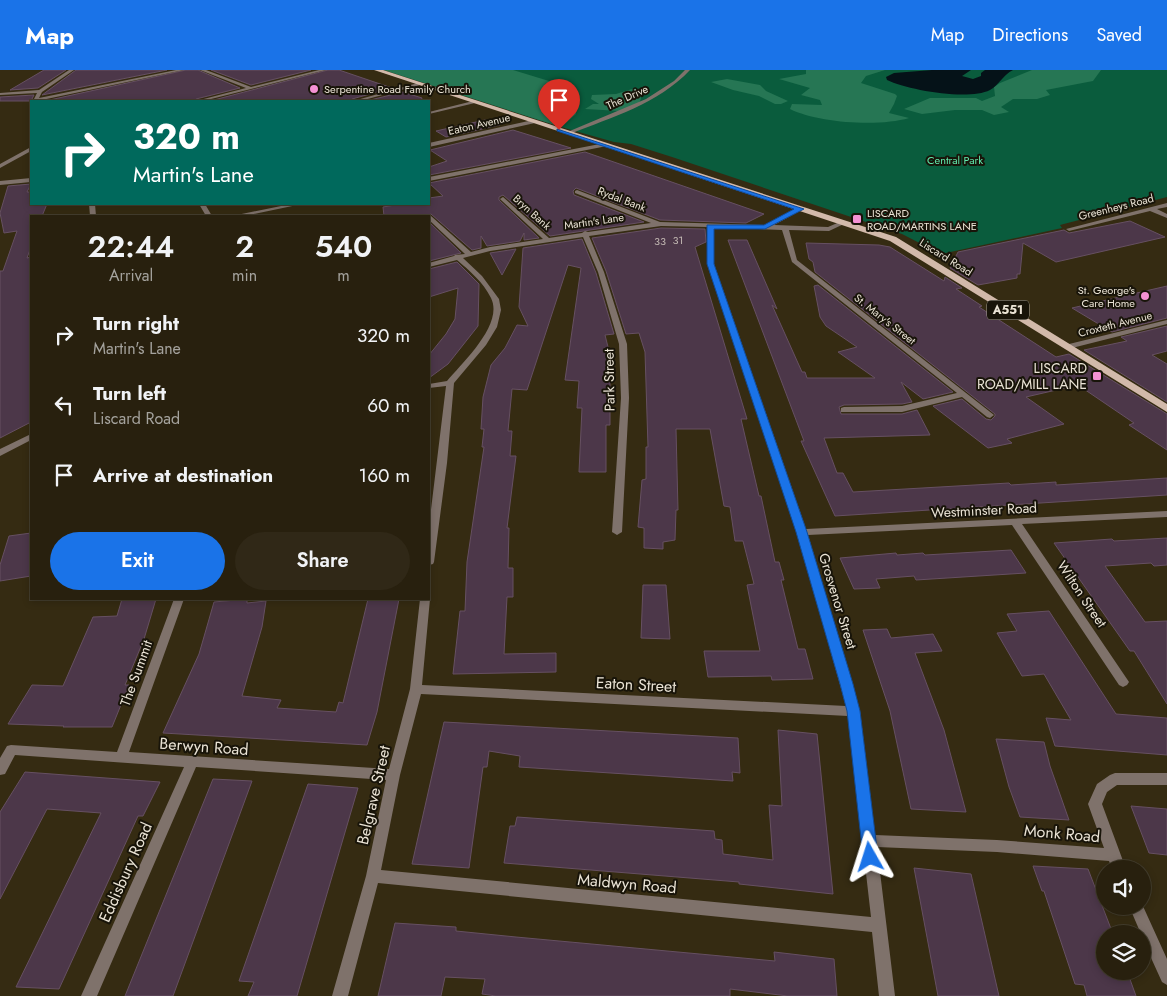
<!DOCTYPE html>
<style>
body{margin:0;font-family:Jost,sans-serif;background:#302817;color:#f1f3f6;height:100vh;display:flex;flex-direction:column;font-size:19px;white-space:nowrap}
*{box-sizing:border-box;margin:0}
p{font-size:16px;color:#a5a39e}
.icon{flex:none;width:28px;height:28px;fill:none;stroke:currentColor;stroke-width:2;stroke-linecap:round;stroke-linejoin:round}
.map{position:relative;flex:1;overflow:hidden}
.panel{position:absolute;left:30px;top:145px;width:400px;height:385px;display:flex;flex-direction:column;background:#28200e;border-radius:0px;box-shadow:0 2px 8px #0003,0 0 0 1px #443e2e}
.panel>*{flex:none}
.hud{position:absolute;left:30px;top:30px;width:400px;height:105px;border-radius:0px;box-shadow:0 2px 8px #0003,0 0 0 1px #443e2e;background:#00695c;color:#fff;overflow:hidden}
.buttons{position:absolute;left:1096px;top:790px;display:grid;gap:10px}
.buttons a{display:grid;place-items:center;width:55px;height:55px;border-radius:50%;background:#28200e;box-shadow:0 2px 8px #0003,0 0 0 1px #443e2e;font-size:25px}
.pin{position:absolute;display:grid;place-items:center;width:42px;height:42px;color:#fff;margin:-51px -21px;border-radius:50% 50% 50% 0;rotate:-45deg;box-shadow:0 0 5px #0007}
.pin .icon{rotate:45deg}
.me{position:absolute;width:55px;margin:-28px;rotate:354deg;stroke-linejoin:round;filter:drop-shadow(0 0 4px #0008)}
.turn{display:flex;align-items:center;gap:18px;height:105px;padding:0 20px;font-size:22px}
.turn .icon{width:65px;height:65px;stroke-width:2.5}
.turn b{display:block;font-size:35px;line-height:42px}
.eta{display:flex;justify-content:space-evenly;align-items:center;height:85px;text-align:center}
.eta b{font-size:30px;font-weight:600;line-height:35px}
.action{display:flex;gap:10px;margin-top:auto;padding:10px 20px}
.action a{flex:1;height:58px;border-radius:30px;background:#1a73e8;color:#fff;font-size:20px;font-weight:600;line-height:58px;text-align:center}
.action a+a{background:#302817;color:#f1f3f6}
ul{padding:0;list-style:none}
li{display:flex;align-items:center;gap:15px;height:70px;padding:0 20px}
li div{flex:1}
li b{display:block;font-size:19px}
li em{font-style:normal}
header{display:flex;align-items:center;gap:30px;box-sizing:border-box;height:70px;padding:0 25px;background:#1a73e8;color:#fff}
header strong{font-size:24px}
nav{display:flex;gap:28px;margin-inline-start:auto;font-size:18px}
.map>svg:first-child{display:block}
.green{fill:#0a5c3d}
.forest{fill:#267654}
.water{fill:#051218}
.building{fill:#4c3749;stroke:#665062}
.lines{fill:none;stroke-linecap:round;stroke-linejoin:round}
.minor{fill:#7f726b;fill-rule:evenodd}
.primary{fill:#d2b9aa;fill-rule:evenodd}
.route{fill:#1a73e8;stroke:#114b97}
.poi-dot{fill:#f491d4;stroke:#181409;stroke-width:2}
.labels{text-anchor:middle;stroke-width:4;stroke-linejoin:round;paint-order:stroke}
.far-poi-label{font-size:11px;fill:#eae3d5;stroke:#181409;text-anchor:start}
.far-street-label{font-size:11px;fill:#eae3d5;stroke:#181409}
.far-park-label{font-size:11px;fill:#62eaad;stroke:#181409}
.number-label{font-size:11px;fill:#c2b8b2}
.shield{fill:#181409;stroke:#aba598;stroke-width:1}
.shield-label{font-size:12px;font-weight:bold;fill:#eae3d5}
.poi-label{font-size:14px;fill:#eae3d5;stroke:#181409;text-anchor:end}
.street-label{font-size:14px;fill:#eae3d5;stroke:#181409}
.near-street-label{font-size:16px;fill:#eae3d5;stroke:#181409}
</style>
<header>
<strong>Map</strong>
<nav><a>Map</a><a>Directions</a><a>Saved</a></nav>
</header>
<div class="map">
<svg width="1167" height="926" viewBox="0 0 1167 926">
<rect width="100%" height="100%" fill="#352b12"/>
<path class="green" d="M384,0H1167V127L1060,155L1062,158L941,184L902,164L672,87L631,74L614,72L561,57Z"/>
<path class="forest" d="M384,0H513L549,11L562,17L574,32L576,44L561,57Z
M806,0H885L866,6L861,13L895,24L897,26L894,34L889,43L909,48C879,57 818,53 790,39L792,34L822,35L820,30L801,25L810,18L779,9L806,4Z
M1032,0H1101L1093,11L1046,20L1050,25L1037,29H1013L1001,37L1009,42L994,45L982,40H955L922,44L904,39L930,28H976L982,31L995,26L994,17L1000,13Z
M727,9L760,15L766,21L788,31L781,34H775L759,26L733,20L711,12Z
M632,19L640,21L641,29L638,35L620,41L585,39L593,34H599L591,29L592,25L616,24Z"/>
<path class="water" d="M932,0H971L962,6L973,9L981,6V3L985,0H1013C1003,5 999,15 990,20C968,31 908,20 887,10L886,7L894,3Z"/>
<path class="building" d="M44,0H66L38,18L10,20Z
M76,0H167L42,25Z
M186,0H198L240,18L196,29L194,31H45Z
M211,0H311L251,15Z
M328,0H339L392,18L352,29L351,31H210Z
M403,22L422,28L421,31H366Z
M34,25L31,31H0V27Z
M485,50L500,55L446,67L436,61Z
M513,60L571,78L429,105V97L447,91L430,80Z
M585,82L764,144L746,153L660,150L576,118L573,121L574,125L644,152L550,166L503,125L499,127V130L539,168L524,170V163L520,171L487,176L481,166V178L472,180L431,144L427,146H384L383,137L401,134H429V128L443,126L429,113Z
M31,114L27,122H31V134H47L42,146H31V177L27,188L31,187V352L0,368V201H3L17,161L4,163L0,143L8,116Z
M1130,151L1165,167L1056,192L1023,173L1020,204H1017V208L978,215L950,198L958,182L1064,160L1069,163Z
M429,152L461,183L429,191Z
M661,158L705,159L706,172L695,177L747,349H741L759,426H761L775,492H779L784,510H781L798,579H805L813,609L772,610L771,606L708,607L704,581H760L747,515L754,514L743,471H735L730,437L724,436L710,359H676L678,440H676L675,470L663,472V479L644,478V458L638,457L642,410L646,409V377H648L645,282L639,263L626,264L606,201L592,168Z
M582,169L596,203L614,264L605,265L610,285V355H606V402H579L582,338H577L579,311L565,310L581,198L568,195L527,320L512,319L508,361H512L510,386H516L507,458H509L508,498H513V527H507L504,584L556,583V602L453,604L460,541H465L467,492L484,377H482L484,359H481L483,327L491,295L505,278L517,255L528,256L519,237L523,178Z
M728,170H747L777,239L772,235L802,302H805L807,308H875L838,282L857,277L826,256L820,247L814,216L818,215L953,322L923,329L901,312L912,332L902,334L844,335L839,337L841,344H902L917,340L930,365L824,368L837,403H843L853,422L1009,413L1011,415L1056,412V415L1167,408V425L835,446L801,371H804Z
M806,173L879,175L890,177L944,211L945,207L962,218L956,219L982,236L979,237L1056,287L1069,284L1167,344V380L1129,355L1134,353L1078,315L1026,327L1064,354L1007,369L1012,373L988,378L933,336L962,329L986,349L991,350L995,346V344L815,202L813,192L809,189Z
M516,179L502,205L490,183Z
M457,192L479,214L478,256L448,294L429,308V285L446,264L455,249L458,218L429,227V199Z
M1167,216V248L1112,262L1072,238Z
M1167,256V281L1152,285L1167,294V332L1084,280L1127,271L1121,267Z
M31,463V506L0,511V495L9,466Z
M1167,468V495L1154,496L1151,493L1105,496L1145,552L1167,551V634L1134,581H1130L1054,473L1112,469L1114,471Z
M1011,480L1026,503L916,510L914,506L876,509L880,518L854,519L840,488L896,483L897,485L923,483L925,485Z
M643,515H666L670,569L641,568Z
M122,529H156L144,569L125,615H129L112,657H63L64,656L8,654L32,615L63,616L93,547L117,546Z
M247,529V533L266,531L262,557L242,626L281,630L277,638L336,642L339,632L343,633L368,529H399L377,642L367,675L163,663L199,584L214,532Z
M1049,541L1116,644L1167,648V685L1055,676L1046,648L1071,650L1044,604L1022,606L997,563L1017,561L1007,544Z
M887,559L891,568L933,564L942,581L915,583L944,660L966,742L911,739L890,641L863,560Z
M444,652L738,668L740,703L732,702L733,711L519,697L520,686L489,681L487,697H483L469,798L412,794Z
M778,660L817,664L833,824L739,814V812L504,793L510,756H515L517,747L714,761L715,769L722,770L723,784L773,790L769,735L782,736Z
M996,669L1044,672L1050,696L1069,750L1020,747L1009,717Z
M25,702L160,712L143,746H138L59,919L16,917L101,743L47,739L0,829V742Z
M213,709L252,711L173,926H125Z
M308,714L358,718L297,926H248L254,912L239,911Z
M1131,736L1167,739V785L1149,783Z
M1033,796L1088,799L1113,864H1105V901H1127L1136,926H1087L1084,915L1075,914L1044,821H1042Z
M914,798L971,804L999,926H938Z
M395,853L456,857V861L516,867L775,891L774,882L834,889L837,926H788L730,919V926H496L482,924L485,909L445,907L441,926H378Z"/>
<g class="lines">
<path class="minor" d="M69,0H74L42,22L39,28L176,0H184L37,31H33L37,23L0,25V23L39,20Z
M200,0H206L251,17L319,0H326L203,31H196L246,18Z
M685,0H690C658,34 612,47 570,64L565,63L646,29L674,11Z
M418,13L420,15L360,31H353Z
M473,31L475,33L429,44V42Z
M533,50L535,53L429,77V73Z
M605,73L607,74V76L429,111V107Z
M31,77V81L0,98V94Z
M31,108V112L0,115V111Z
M577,120L660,152L765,155L800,137L803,139L802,140L774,155L828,157L842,151H846V153L829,161L789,160L797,190L994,345L990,348L987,347L962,327L902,342H841V338L844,337L902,336L957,323L792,192L782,160L713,157L714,194L806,459L1167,441V447L1022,454L1127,609L1129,612L1127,615L1123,617L1119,615L1012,455L808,465L860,641L875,765L997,770L1104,778L1088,734L1097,714L1110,705L1115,703H1167V715H1117L1107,722L1102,734L1126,799H1112L1109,791L997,782L877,777L895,926H879L872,862L378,813L348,926H332L366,806L386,710L196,697L97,926H81L184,697L15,685L5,704L0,705V688L7,676L11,675L117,682L174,529H184L129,682L389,699L410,619L420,529H429V526L430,529L422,615L846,636L797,462L708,194L707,157L661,156L589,166L604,202L627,274L629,328L622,462L617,465L612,462L621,328L619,274L598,202L583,167L490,181L463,188L482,206L499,229L501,240L497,257L486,275L454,313L447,393L434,492L433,494L429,495V456L446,316L429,318V314L447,311C463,292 504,254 491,228C483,212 470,201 457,190L429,197V193L454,186L455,185L465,184L429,150V146H426H431L471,182L490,177L543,169L501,130L500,129L503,127L549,168L582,163L585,161L588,162L651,153L575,123V121ZM421,624L848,646L871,847L381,800L400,705Z
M1167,133V137L1157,139L1167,144V148L1150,141L1069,161L1066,159Z
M89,134H95L96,146H90Z
M199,134H205L212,146H206Z
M291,134H302L244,146H232Z
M1167,250V254L1068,279L1064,277L1065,275Z
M31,364V370L0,386V379Z
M1142,834L1167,889V915L1162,912L1142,868V864H1141L1129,836H1142Z"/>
<path class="primary" d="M374,0H383L896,167L1167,334V342L890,171Z"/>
</g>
<path class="route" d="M557,59L804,139L765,159H714V194L807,462L853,614L860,641L878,787L876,792L870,795L865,792L863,787L847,641L840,614L796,462L707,194V155H764L794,139L557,61Z"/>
<g class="poi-dot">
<circle cx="314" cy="19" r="5"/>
<rect x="852" y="144" width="10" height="10" rx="2.5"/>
<circle cx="1145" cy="226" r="5"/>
<rect x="1092" y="301" width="10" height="10" rx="2.5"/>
</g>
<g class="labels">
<g class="far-poi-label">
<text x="324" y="23">Serpentine Road Family Church</text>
<text x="867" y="147">LISCARD<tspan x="867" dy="13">ROAD/MARTINS LANE</tspan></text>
<text x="1135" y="224" text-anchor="end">St. George's<tspan x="1135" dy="13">Care Home</tspan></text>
</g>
<g class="far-street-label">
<text transform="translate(627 27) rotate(-24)" y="4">The Drive</text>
<text transform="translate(479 54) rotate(-13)" y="4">Eaton Avenue</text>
<text transform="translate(622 129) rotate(21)" y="4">Rydal Bank</text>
<text transform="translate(1116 137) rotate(-14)" y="4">Greenheys Road</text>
<text transform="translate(532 142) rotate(42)" y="4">Bryn Bank</text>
<text transform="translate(594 151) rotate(-8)" y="4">Martin's Lane</text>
<text transform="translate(946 187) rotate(32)" y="4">Liscard Road</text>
<text transform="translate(885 249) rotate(38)" y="4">St. Mary's Street</text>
<text transform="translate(1115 254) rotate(-14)" y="4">Croxteth Avenue</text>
</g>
<g class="far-park-label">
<text x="955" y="94">Central Park</text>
</g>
<g class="number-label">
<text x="678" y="174">31</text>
<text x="660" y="175">33</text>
</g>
<rect class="shield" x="987" y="230.5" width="42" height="19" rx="4"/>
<g class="shield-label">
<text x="1008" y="244">A551</text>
</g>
<g class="poi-label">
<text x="1087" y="303">LISCARD<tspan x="1087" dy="16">ROAD/MILL LANE</tspan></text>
</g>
<g class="street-label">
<text transform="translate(609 310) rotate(-91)" y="5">Park Street</text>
<text transform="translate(984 440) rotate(-3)" y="5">Westminster Road</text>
<text transform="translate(1082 524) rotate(56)" y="5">Wilton Street</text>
<text transform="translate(838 531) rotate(73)" y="5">Grosvenor Street</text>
<text transform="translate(136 603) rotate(-70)" y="5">The Summit</text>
</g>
<g class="near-street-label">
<text transform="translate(636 614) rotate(3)" y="6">Eaton Street</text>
<text transform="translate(204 676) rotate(4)" y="6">Berwyn Road</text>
<text transform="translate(373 725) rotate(-77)" y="6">Belgrave Street</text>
<text transform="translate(1062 763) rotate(5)" y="6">Monk Road</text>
<text transform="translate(125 802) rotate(-66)" y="6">Eddisbury Road</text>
<text transform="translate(627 813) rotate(5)" y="6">Maldwyn Road</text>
</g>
</g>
</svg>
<div class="buttons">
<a><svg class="icon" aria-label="sound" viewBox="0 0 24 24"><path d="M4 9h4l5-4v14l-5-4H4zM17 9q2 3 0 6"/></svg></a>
<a><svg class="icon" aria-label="layers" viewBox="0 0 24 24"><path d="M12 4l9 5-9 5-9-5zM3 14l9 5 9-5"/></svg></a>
</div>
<div class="pin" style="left:559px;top:60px;background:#d93025"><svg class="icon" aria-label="arrive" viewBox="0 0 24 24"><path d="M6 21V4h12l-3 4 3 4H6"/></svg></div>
<svg class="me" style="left:870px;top:787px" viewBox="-20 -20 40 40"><path d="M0-17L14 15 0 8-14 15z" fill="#1a73e8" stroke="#fff" stroke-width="4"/></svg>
<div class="hud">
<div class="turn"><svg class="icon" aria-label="right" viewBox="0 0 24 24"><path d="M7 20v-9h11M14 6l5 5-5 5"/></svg><div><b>320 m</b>Martin's Lane</div></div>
</div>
<section class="panel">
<div class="eta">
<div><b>22:44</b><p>Arrival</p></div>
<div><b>2</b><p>min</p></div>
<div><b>540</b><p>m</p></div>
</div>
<ul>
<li><svg class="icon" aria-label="right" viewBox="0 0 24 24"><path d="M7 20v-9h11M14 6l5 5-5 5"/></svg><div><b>Turn right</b><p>Martin's Lane</p></div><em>320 m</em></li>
<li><svg class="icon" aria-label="left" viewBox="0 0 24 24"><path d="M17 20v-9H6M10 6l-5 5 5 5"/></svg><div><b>Turn left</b><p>Liscard Road</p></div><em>60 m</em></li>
<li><svg class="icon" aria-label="arrive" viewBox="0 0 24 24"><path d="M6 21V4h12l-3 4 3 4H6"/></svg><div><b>Arrive at destination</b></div><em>160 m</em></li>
</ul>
<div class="action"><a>Exit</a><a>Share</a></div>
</section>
</div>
